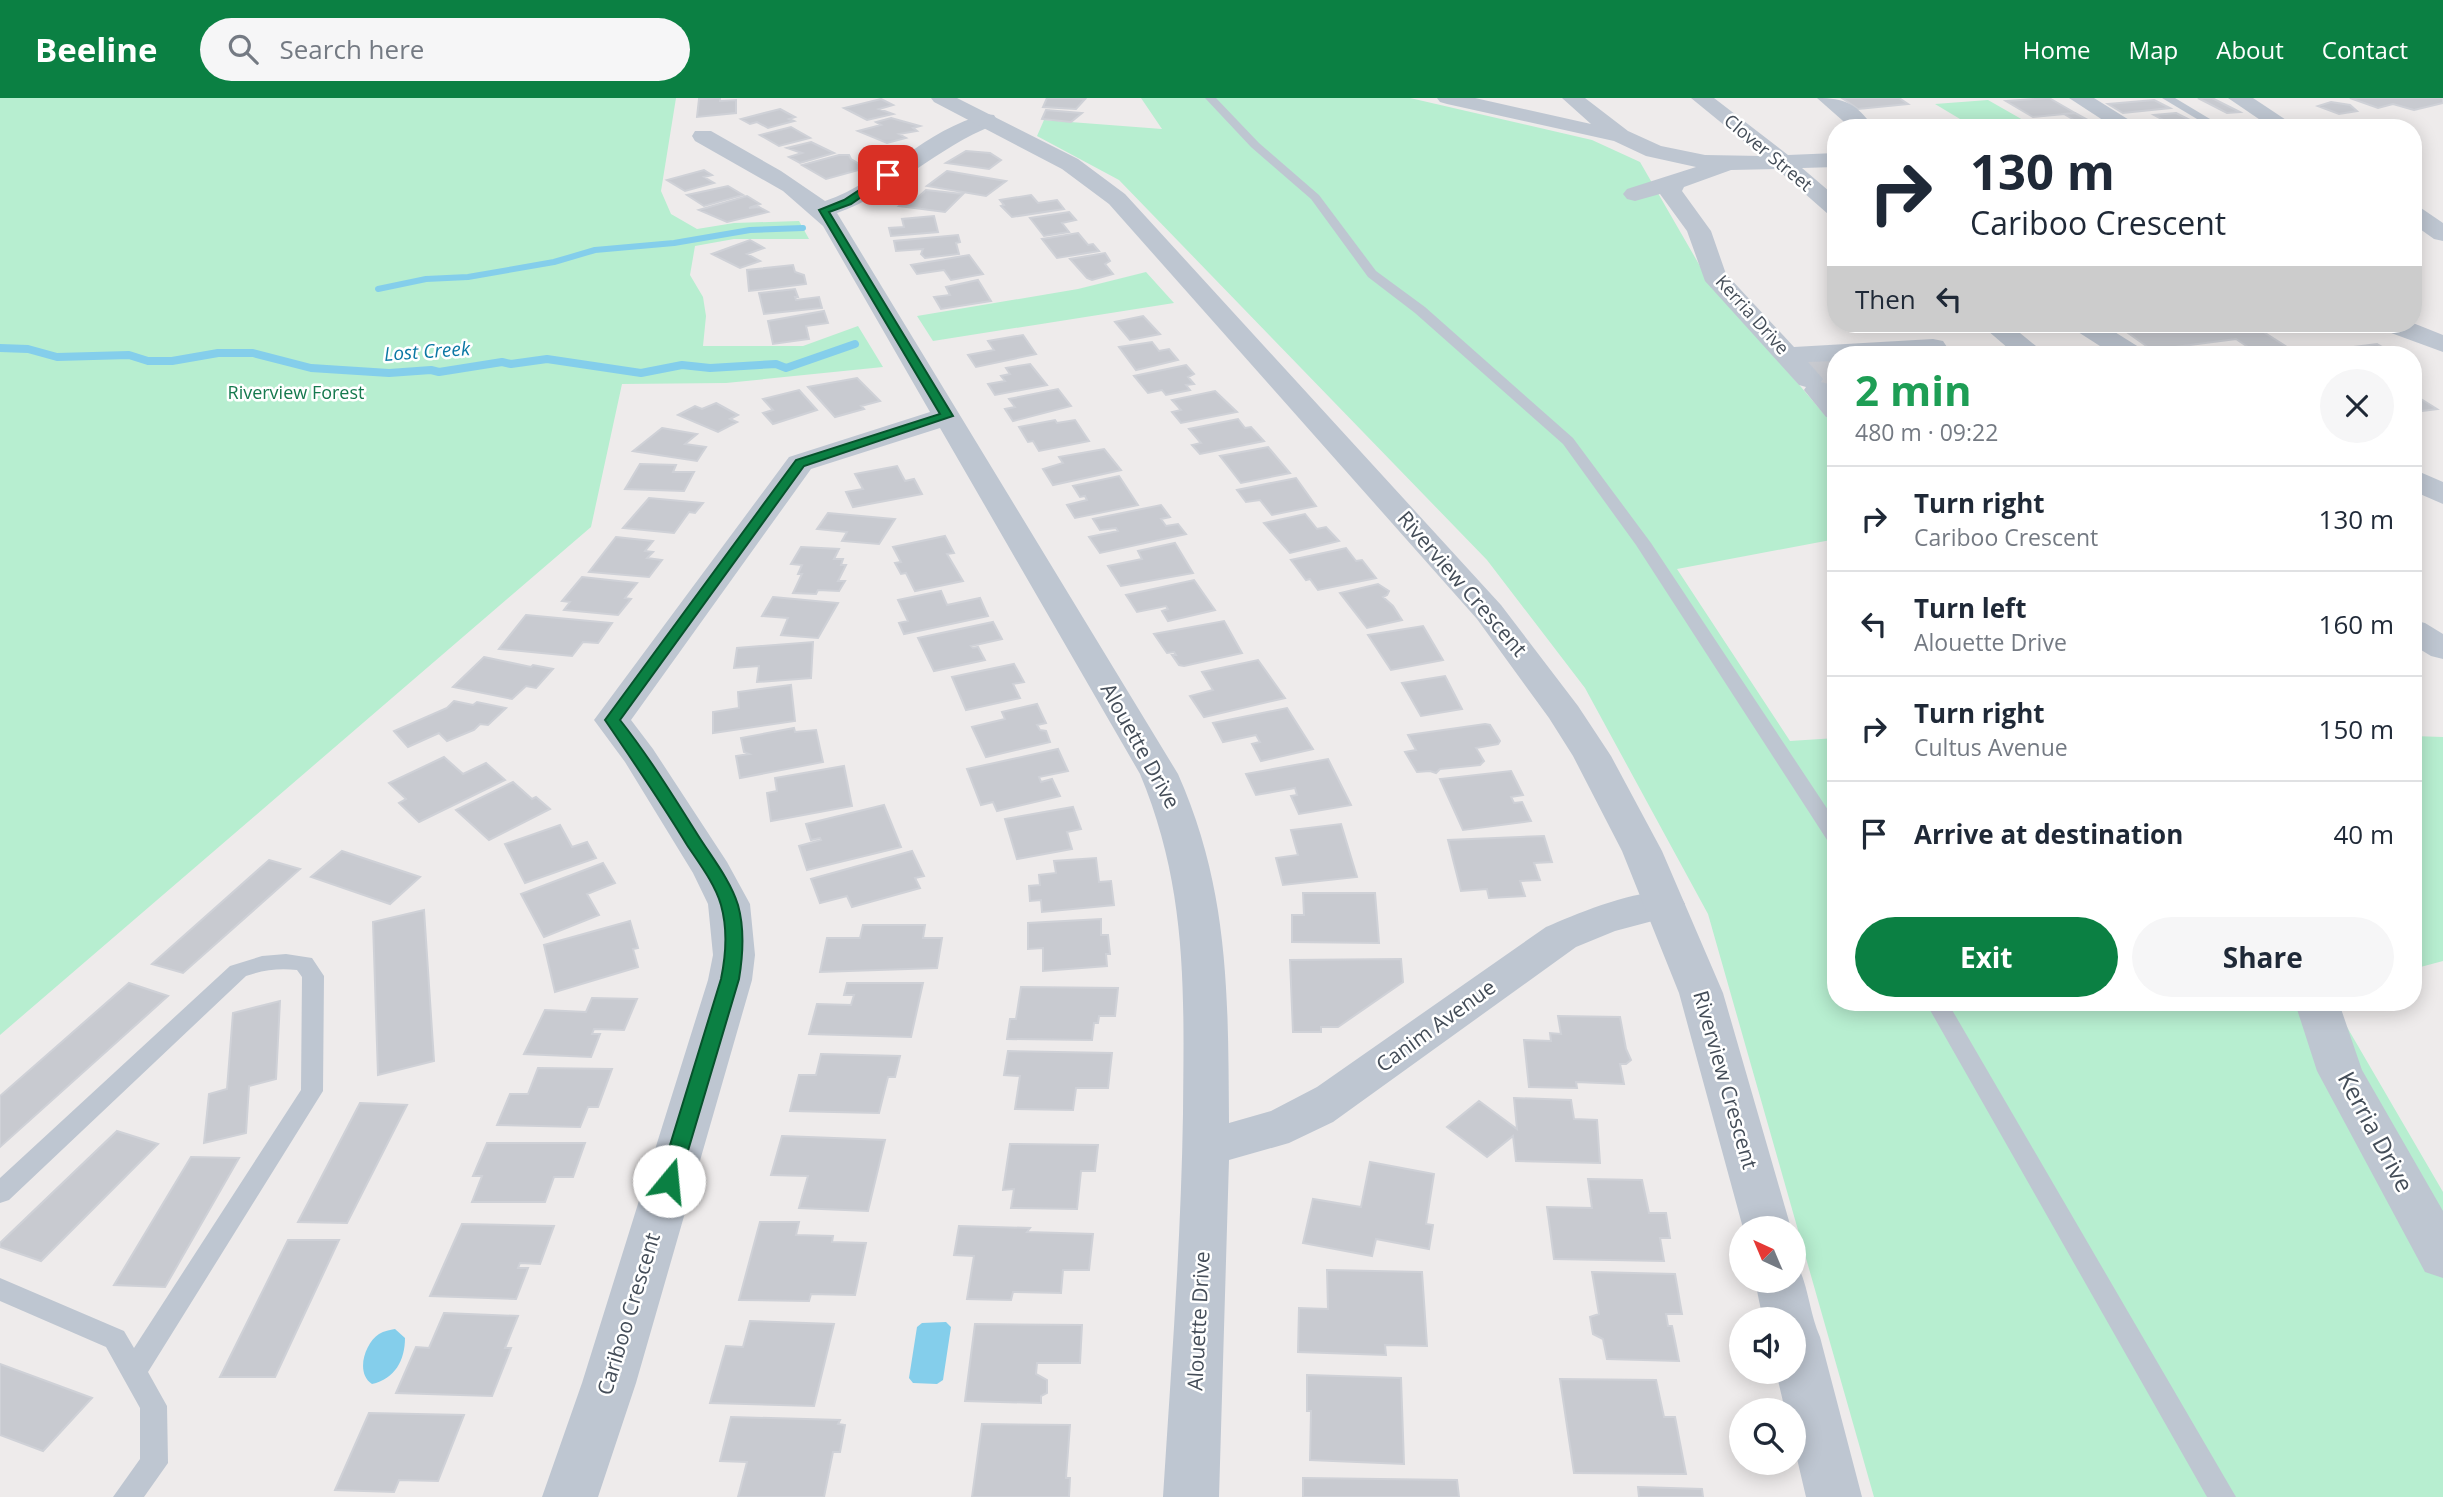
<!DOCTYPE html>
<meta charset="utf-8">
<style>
body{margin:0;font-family:"Open Sans",sans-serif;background:#f6f6f7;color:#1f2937;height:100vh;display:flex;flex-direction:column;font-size:26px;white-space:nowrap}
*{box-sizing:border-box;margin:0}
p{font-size:23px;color:#747a83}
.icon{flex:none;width:38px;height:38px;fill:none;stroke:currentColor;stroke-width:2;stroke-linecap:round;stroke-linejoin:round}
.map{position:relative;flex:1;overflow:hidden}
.details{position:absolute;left:1827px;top:248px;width:595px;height:665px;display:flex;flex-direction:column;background:#fff;border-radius:28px;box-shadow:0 4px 18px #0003}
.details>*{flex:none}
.top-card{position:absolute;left:1827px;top:21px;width:595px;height:214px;border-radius:28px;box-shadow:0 4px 18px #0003;background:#fff;color:#1f2937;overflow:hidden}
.needle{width:46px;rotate:316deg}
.fabs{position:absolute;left:1729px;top:1118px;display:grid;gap:14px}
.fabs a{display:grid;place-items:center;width:77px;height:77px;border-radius:50%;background:#fff;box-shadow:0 4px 18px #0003;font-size:35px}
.pin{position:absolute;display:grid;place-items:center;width:60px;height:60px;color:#fff;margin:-30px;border-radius:14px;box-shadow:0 4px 10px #0006}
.me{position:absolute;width:77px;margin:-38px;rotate:17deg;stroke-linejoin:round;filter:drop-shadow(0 0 5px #0008)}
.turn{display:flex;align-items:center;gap:24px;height:147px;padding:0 28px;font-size:32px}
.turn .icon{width:91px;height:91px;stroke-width:2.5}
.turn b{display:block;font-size:49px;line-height:60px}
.then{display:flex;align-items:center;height:66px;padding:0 28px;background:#0003;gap:14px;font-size:26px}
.round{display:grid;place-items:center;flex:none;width:74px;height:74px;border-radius:37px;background:#f6f6f7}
.summary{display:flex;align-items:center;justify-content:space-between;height:119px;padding:0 28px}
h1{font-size:42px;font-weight:700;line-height:52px;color:#1e9e55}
.primary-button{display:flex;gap:14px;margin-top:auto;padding:14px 28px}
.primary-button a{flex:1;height:80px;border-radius:42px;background:#0b8043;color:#fff;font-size:28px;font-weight:700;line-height:80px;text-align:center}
.primary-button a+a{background:#f6f6f7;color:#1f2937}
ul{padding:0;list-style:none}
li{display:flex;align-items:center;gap:21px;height:105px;padding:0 28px;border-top:2px solid #e0e1e3}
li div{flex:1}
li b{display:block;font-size:26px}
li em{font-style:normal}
header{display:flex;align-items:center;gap:42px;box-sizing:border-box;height:98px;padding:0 35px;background:#0b8043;color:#fff}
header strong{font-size:33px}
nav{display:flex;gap:38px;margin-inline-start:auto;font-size:24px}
.search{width:490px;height:63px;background:#f6f6f7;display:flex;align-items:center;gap:18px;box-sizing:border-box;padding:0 24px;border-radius:38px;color:#747a83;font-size:26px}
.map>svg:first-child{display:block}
.green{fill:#b7eed0}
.water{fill:#84ceeb}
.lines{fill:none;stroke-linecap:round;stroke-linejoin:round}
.stream-far1{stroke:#84ceeb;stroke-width:6}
.stream{stroke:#84ceeb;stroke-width:8}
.building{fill:#c8cad0;stroke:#cfd1d7;stroke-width:2}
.service{fill:#bec6d1;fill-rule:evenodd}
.minor{fill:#bec6d1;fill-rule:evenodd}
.tertiary{fill:#bec6d1;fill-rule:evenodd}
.route{fill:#0b8043;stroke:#07532c;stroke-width:2}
.labels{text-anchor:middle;stroke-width:5;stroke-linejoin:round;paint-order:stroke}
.far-street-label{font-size:18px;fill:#444d58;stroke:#fff}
.far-park-label{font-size:18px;fill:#15794e;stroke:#fff}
.far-water-label{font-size:19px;font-style:italic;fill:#0b78a4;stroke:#fff}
.street-label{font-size:21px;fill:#444d58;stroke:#fff}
.near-street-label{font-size:24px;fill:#444d58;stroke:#fff}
</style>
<header>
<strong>Beeline</strong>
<div class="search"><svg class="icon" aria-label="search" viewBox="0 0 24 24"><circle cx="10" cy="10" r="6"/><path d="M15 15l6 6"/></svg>Search here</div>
<nav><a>Home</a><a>Map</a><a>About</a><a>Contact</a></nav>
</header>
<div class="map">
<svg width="2443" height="1399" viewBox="0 0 2443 1399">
<rect width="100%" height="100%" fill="#eeebeb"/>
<path class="green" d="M0,0H676L661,93L671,116L697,131L734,125L799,123L809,141H734L695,148L690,177L703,199L706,218L703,248H803L858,228L883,269L726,285L622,286L591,429L0,937Z
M1141,0H1410L1592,42L1640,64L1704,175L1836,330V441L1677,471L1790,643L1836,640V905H2333L2443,1094V1399H1874L1708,816L1585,590L1487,462L1119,82L1037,38L1044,22L1162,31Z
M1988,2L2037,30H1975L1935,6Z
M1146,174L1174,205L933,243L917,218L1078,191Z
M2413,638L2443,639V863L2413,871Z"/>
<path class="water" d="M946,1224L951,1229L943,1282L937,1286L913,1285L909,1280L917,1229L922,1225Z
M395,1231L405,1240C405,1262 395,1281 372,1286C355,1275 365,1245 379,1236C384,1233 390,1232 395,1231Z"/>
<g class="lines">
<path class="stream-far1" d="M378,191L426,181L468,179L554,164L595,152L674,145L750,132L803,130"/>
<path class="stream" d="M0,250L28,251L57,259L129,257L148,263H172L218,255H253L311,270L389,275L431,272L439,274L502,264L511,266L547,261L641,275L682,267L710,270L776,266L786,270L855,246"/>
</g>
<path class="building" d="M720,0V3L736,2V15L697,19L699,1Z
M1047,0H1069L1085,1L1076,11L1043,9Z
M1842,0H1899L1908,6L1858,11Z
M2049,0L2075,15L2033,19L2006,3Z
M2198,0H2212L2240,14L2227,15Z
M2350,0H2443V5L2414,12L2393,6L2378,10Z
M881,1L893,7L879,11L893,16L867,22L844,10Z
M2154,2L2170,10L2123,15L2108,6Z
M2331,4L2350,7L2357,13L2339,16L2318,8Z
M780,11L795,19L789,21L794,23L768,30L757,24L750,26L741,21Z
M1046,12L1082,15L1071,24L1042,21Z
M2075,15L2095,26L2083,27L2064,16Z
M2176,15L2202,28L2178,30L2154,17Z
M891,20L920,28L913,30L917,33L899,36L906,40L887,45L858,33L881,27L876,24Z
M791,29L810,40L779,48L760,37Z
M811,44L834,55L800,65L789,59L802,55L787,50Z
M966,53L990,55L1001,62L989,71L946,65Z
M839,57H849L851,61L866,70L826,81L802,67Z
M704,72L712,77L704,79L714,85L685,93L667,82Z
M947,73L1006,83L986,98L927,88Z
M728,88L743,97L704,108L687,97Z
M926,92L963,96L945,114L899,108L909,100L916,101Z
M1031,97L1038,105L1057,102L1064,111L1012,119L1001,108L1004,107L1000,102Z
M747,98L760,106L749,110L759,109L768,114L727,124L699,112Z
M1069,114L1076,122L1062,125L1069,134L1044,138L1030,120Z
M934,118L938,134L891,138L889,130L904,129L902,121Z
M1078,135L1088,147L1093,146L1099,153L1057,160L1042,141Z
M958,137L960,144L956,145L959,156L925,160L921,156L923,151L896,153L894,143Z
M750,142L764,150L747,156L760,163L740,170L712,156Z
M1105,155L1110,163L1105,166L1113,176L1092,182L1087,180L1070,161Z
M969,157L983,176L951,182L944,172L917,176L911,167Z
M793,167L795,174L804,177L806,186L749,193L747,172Z
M978,182L991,203L941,211L934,199L950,197L946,189Z
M795,191L798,199H795L796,202L819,199L822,210L764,216L759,195Z
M824,213L828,225L806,228L809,241L773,246L768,223Z
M1143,218L1160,236L1130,242L1115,224Z
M2154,226H2251L2298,256L2377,246L2396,257H2260L2236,241L2152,252L2121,230Z
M1023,237L1036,256L976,269L968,257L994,252L988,243Z
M1152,244L1159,253L1169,251L1178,262L1136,272L1119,249Z
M1836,259V304L1803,261Z
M1030,266L1047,287L995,297L988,286L1005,283L1001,278L1010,276L1006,270Z
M1186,267L1194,276L1188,279L1194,286L1186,287L1190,292L1166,297L1162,292L1148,295L1134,278Z
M857,280L880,303L861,308L864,311L835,319L808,289Z
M1058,291L1071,308L1013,323L1005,311L1015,309L1009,301Z
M799,292L817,312L773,326L763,315L773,312L763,301Z
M1215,293L1237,314L1181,325L1172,314L1181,312L1172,302Z
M2413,296L2437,311L2413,314Z
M716,305L738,317L730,321L737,324L718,334L678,317L695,308L702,311Z
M1238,321L1245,330L1251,329L1264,343L1200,356L1192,347L1201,345L1189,331Z
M1055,322L1057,325L1075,322L1089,343L1039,353L1033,343L1028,344L1019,329Z
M662,330L697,336L685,346L706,349L697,363L633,353Z
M1268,349L1290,375L1241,385L1220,358Z
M1104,351L1121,372L1053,387L1043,371L1063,365L1059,359Z
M640,366L676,367L673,374H694L684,393L625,391Z
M897,368L905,383L914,381L922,396L853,409L846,394L863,391L855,376Z
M1119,378L1138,407L1075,420L1067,407L1087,402L1085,398L1080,399L1073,388Z
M1296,380L1316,408L1272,417L1260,402L1246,404L1237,392Z
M649,400L703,405L695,415L689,414L674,435L623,430Z
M1161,407L1170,419L1161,421L1166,428L1178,426L1186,436L1100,455L1089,439L1118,433L1116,430L1100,432L1093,421Z
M828,415L895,421L879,446L842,443L847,434L817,431Z
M1305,416L1317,431L1326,429L1339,443L1290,455L1264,425Z
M945,438L954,455L947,456L963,483L915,493L906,475L901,476L895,465L901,464L893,449Z
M616,439L653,443L645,453L653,454L647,460L662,462L649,479L589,474Z
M1175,445L1193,475L1121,488L1108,468L1142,461L1138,453Z
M801,449L839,451L834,461H843L841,467H846L838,483H845L839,493L818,492L816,496L793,495L802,476H798L802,467L791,466Z
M1346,450L1356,463L1362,462L1376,480L1318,492L1310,481L1306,482L1291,462Z
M582,479L637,485L625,500L631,501L618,517L564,512L570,504L562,503Z
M1194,482L1215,512L1168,523L1162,513L1168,511L1166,508L1137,514L1126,497Z
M1378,486L1389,493L1387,497L1383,499L1393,508L1402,522L1367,530L1340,495Z
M941,493L947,507L980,500L988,518L904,536L899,525L908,523L898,502Z
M773,499L838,505L818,540L781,537L788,520L762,518Z
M526,517L612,525L598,545L583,544L572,558L499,551Z
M1224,523L1242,555L1184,568L1179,567L1172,557H1176L1174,554L1167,555L1154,536Z
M993,524L1002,541L971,548L973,550L978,549L985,562L934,573L918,540Z
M1423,528L1443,562L1391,572L1368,537Z
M813,544L811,580L757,584L759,568L734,570L737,550Z
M484,559L531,569L533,567L553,571L536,590L526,588L512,601L453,589Z
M1258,562L1285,600L1204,619L1190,598L1213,592L1202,574Z
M1014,566L1024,584L1013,586L1020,600L966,612L952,579Z
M1445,578L1462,611L1421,618L1402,585Z
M791,587L795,623L713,635V614L739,610L738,594Z
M454,603L473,607L477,604L506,610L488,627L480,626L474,632L447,643L439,635L408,649L394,633L447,610Z
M1037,606L1046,625L1037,627L1040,632L1046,633L1050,644L986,659L972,629L1005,621L1002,614Z
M1287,610L1313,651L1261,663L1252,646L1260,644L1256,637L1223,644L1213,625Z
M1485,626L1490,627L1500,643L1498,646L1476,650L1484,663L1480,667L1440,671L1436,675L1430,673L1417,674L1405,654L1416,652L1408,637Z
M794,630L795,634L816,632L823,664L740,680L736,658L749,656L744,654L741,640Z
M1058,651L1068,673L1039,679L1041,684L1052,681L1060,698L997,713L993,704L981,707L967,671Z
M444,659L463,676L486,665L505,682L419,724L399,705L406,701L389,685Z
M1328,661L1351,707L1299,716L1291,698L1297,697L1295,690L1256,697L1246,676Z
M844,668L852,708L771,723L767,695L777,693L775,680Z
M1511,673L1523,697L1511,699L1514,705L1522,704L1531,723L1463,732L1440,681Z
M513,684L532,701L536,699L550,711L489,742L456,712Z
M884,707L901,749L807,772L799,748L821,742L820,740L811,742L806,726Z
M1073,709L1081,731L1067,734L1072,751L1017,761L1005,721Z
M1341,726L1357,779L1283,787L1276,760L1298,757L1291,732Z
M560,727L572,749L587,744L596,760L525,785L505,746Z
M1544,738L1552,764L1534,765L1540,782L1520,783L1525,798L1489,800L1487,791L1461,793L1448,742Z
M342,753L420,779L390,806L311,779Z
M912,753L924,778L915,780L920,790L852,809L847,798L820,805L811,781Z
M1096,760L1099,784L1111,783L1114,807L1042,814L1041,802L1030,803L1029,788L1040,787L1039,777L1056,775L1054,763Z
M269,762L300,771L183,875L152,866Z
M603,765L615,785L587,796L599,817L544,839L521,796Z
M1303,795H1375L1379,845L1292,844V817H1304Z
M424,812L434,963L378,977L373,824Z
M1101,821V837H1108L1110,856H1106L1107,868L1043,873V850L1028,851V825Z
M630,823L638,850L633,851L638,869L555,894L544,847Z
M863,827H925L923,840H942L937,870L820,874L827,840H860Z
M1401,861L1403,884L1338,929H1321V934H1293L1290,862Z
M129,885L168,898L0,1049V998Z
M847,885H923L911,939L809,936L817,906L851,907L854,897H844Z
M1021,889L1118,890L1115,918H1099L1098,925H1094L1092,942L1007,941L1010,921H1016Z
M592,900L637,901L624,932L594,931L592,936H600L591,959L524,956L545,912L586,914Z
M280,903L276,981L249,988L246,1035L204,1045L209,996L227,991L233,915Z
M1558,918L1620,919L1626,951L1631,962L1626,966H1620L1624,986L1576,984L1577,990L1529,989L1524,942L1551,943L1550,935L1561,936Z
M1008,953L1112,955L1108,990H1076L1073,1012L1015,1011L1020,978L1004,977Z
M821,956L900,958L895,979H888L879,1015L790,1013L799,977H816Z
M538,970L612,971L598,1009H588L580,1029L497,1027L510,996H528Z
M1514,1000L1571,1002L1574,1021L1597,1022L1600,1065L1516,1063L1513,1038L1487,1059L1447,1029L1479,1003L1517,1031Z
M360,1005L407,1007L347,1125L298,1124Z
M117,1033L158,1046L41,1163L0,1149V1145Z
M782,1038L885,1042L868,1113L799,1110L808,1078L771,1077Z
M487,1045H585L573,1079H554L545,1104H472L482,1078H473Z
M1010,1046L1098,1047L1095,1073H1081L1077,1111L1011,1110L1014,1091L1003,1092Z
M191,1059L239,1060L165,1189L114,1187Z
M1370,1064L1434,1076L1426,1126L1433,1127L1429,1151L1376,1141L1372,1158L1303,1145L1313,1101L1361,1109Z
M1588,1081L1642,1082L1649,1115H1666L1670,1140H1660L1664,1163L1554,1161L1547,1109L1592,1110Z
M760,1124H799L796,1137L833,1138L832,1144L866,1145L855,1197L811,1196L809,1203L739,1202Z
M462,1126L554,1128L540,1166L520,1165L518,1170H528L516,1201L430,1198Z
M959,1128L1030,1130L1027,1134L1093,1136L1089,1172H1063L1061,1195L1013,1194L1011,1202L967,1201L974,1158L954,1157Z
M288,1142H339L275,1279H220Z
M1327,1172L1422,1174L1427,1248L1385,1247L1386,1257L1298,1254L1299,1210L1328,1211Z
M1592,1174L1675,1176L1682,1216H1666L1668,1228H1672L1679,1263L1607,1261L1603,1241L1593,1236L1590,1219L1599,1216Z
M444,1215L518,1218L505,1250H511L492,1298L396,1295L416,1249L429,1250Z
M750,1223L834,1226L814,1308L710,1305L726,1248L743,1249Z
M975,1226L1082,1227L1080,1265H1037L1036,1276L1047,1282V1295L1041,1298V1305L965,1303Z
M0,1266L92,1300L43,1353L0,1337Z
M1307,1277L1401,1280L1404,1366L1310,1362L1311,1313H1307Z
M1560,1281L1656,1282L1664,1319H1675L1686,1376L1574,1375Z
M369,1315L464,1317L438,1383L399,1382L394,1394L335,1392Z
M731,1319L840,1322L838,1326L845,1327L840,1354H833L824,1399H738L747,1364L720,1363Z
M982,1326L1070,1327L1066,1380H1070L1069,1399H972Z
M1303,1380L1457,1382L1459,1399H1303Z
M1638,1389L1702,1391L1703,1399H1639Z"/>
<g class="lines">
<path class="service" d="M1205,0H1216L1259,45L1319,97L1376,173L1425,209L1573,340L1651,445L1836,724V746L1829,745L1636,447L1563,346L1415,215L1368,179L1311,101L1251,49Z
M2162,0H2175L2225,30H2212Z
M286,856L312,860L324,878L323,993L148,1274L167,1308L168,1365L144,1399H113L140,1361V1310L106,1249L0,1203V1180L124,1233L134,1250L301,992L302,879L297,872C279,870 263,872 246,878L9,1102L0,1105V1080L230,868L262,858Z
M1926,905H1948L2236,1399H2207Z"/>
<path class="minor" d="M1437,0H1475L1591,26L1562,0H1585L1628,33L1661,48L1705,57L1762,58L1691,0H1714L1788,57L1836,55V69L1802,70L1836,99V118L1828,116L1777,71L1731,72L1684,89L1682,93L1711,133L1726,176L1794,249L1933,241L1943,243L1947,249L1943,255L1933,257H1836V263L1808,264L1823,281L1821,284L1828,286L1836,295V322L1826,319L1804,292L1806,289L1799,287L1705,183L1687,133L1660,96L1635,103L1627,101L1623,96L1627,91L1696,69L1646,58L1614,43L1447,6L1440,4Z
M1817,0C1845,0 1856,5 1874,30H1851Z
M2069,0H2094L2142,30H2115Z
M2228,0H2253L2298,30H2272Z
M986,16L994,17L997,22L994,27C937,49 894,95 837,115L1178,676C1230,793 1228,900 1229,1025L1271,1013L1317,989L1546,829C1579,815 1645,786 1679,796L1685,806L1679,816L1615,833L1576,849L1333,1024L1289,1045L1229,1062L1219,1399H1163C1171,1272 1181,1144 1183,1016C1184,895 1188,791 1140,676L940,330L811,371L631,622L653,651L727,764L750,806L755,857L752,882L636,1285L598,1399H542L582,1285L708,882L713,857L708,806L693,775L625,664L594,622L789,359L930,314L823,128L783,93L695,43L692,38L695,33H711L781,73L825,103C884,83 925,31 986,16Z
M2413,108L2421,110L2443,125V143L2434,141L2413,126Z
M2413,225L2443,237V254L2383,232L2379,226Z
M1980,226H2009L2047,257H2016Z
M2071,226H2102L2142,251L2146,257H2114L2075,232Z
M2413,371L2443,384V406L2413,393Z
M2413,522L2425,525L2443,536V561L2431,558L2413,547Z
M2295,905H2339L2362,972L2443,1113V1180L2425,1174L2317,973Z"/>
<path class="tertiary" d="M931,0H957L1078,61L1125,96L1501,507L1578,608L1611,658L1662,753L1723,895L1791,1130H1743L1679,895L1622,753L1573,658L1549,620L1477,521L1109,106L1062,71L934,4Z
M1794,1166L1798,1168C1809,1191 1810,1217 1820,1239L1862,1399H1806L1794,1348V1312H1785L1776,1274H1794V1222H1763L1755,1183H1794Z"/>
</g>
<path class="route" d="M885,75L893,77L851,106L829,114L953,318L804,368L620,622C650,660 675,701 701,742C714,762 731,784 738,807C745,832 743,857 739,881L679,1083L676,1089L669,1091L662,1089L659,1083L721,881C726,857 728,832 721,807C715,786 699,765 687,747C661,704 633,663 605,622L796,362L940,316L819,112L844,102Z"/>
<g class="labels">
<g class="far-street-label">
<text transform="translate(1768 55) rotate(40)" y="6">Clover Street</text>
<text transform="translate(1752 217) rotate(48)" y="6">Kerria Drive</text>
</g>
<g class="far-park-label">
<text x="296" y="301">Riverview Forest</text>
</g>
<g class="far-water-label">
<text transform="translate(427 253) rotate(-4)" y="7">Lost Creek</text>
</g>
<g class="street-label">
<text transform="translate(1462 486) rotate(49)" y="7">Riverview Crescent</text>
<text transform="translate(1140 648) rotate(61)" y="7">Alouette Drive</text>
<text transform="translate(1436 928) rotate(-36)" y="7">Canim Avenue</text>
<text transform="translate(1725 982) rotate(74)" y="7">Riverview Crescent</text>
<text transform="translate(629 1216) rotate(-73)" y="7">Cariboo Crescent</text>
<text transform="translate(1199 1223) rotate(-87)" y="7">Alouette Drive</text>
</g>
<g class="near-street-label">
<text transform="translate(2375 1034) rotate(62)" y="8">Kerria Drive</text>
</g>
</g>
</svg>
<div class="fabs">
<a><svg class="needle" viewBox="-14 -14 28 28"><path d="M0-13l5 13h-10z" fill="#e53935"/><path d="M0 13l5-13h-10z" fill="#747a83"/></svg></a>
<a><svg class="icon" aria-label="sound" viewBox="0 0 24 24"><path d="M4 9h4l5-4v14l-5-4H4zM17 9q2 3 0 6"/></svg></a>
<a><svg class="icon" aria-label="search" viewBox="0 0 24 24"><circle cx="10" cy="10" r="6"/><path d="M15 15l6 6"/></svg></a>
</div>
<div class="pin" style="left:888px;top:77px;background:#d93025"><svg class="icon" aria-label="arrive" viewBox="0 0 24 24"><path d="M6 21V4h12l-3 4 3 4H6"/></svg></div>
<svg class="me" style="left:669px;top:1083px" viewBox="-20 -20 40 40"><circle r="19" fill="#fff"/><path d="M0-13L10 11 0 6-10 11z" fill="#0b8043"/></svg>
<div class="top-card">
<div class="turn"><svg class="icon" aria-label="right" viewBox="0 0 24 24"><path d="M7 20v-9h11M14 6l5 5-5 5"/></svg><div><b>130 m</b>Cariboo Crescent</div></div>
<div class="then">Then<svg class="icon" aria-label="left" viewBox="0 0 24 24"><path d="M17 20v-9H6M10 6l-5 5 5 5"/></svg></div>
</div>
<section class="details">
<div class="summary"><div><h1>2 min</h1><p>480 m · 09:22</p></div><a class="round"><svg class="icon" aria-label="close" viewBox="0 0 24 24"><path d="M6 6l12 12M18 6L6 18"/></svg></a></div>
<ul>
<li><svg class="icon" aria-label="right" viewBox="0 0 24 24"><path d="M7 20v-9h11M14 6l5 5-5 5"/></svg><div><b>Turn right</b><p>Cariboo Crescent</p></div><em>130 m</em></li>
<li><svg class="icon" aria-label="left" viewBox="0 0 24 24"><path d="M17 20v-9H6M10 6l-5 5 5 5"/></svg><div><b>Turn left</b><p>Alouette Drive</p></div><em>160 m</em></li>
<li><svg class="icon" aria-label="right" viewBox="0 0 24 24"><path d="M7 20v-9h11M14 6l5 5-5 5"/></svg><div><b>Turn right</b><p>Cultus Avenue</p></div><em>150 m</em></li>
<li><svg class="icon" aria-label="arrive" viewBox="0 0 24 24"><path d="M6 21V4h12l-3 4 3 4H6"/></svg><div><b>Arrive at destination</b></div><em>40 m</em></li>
</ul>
<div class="primary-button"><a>Exit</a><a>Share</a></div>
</section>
</div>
